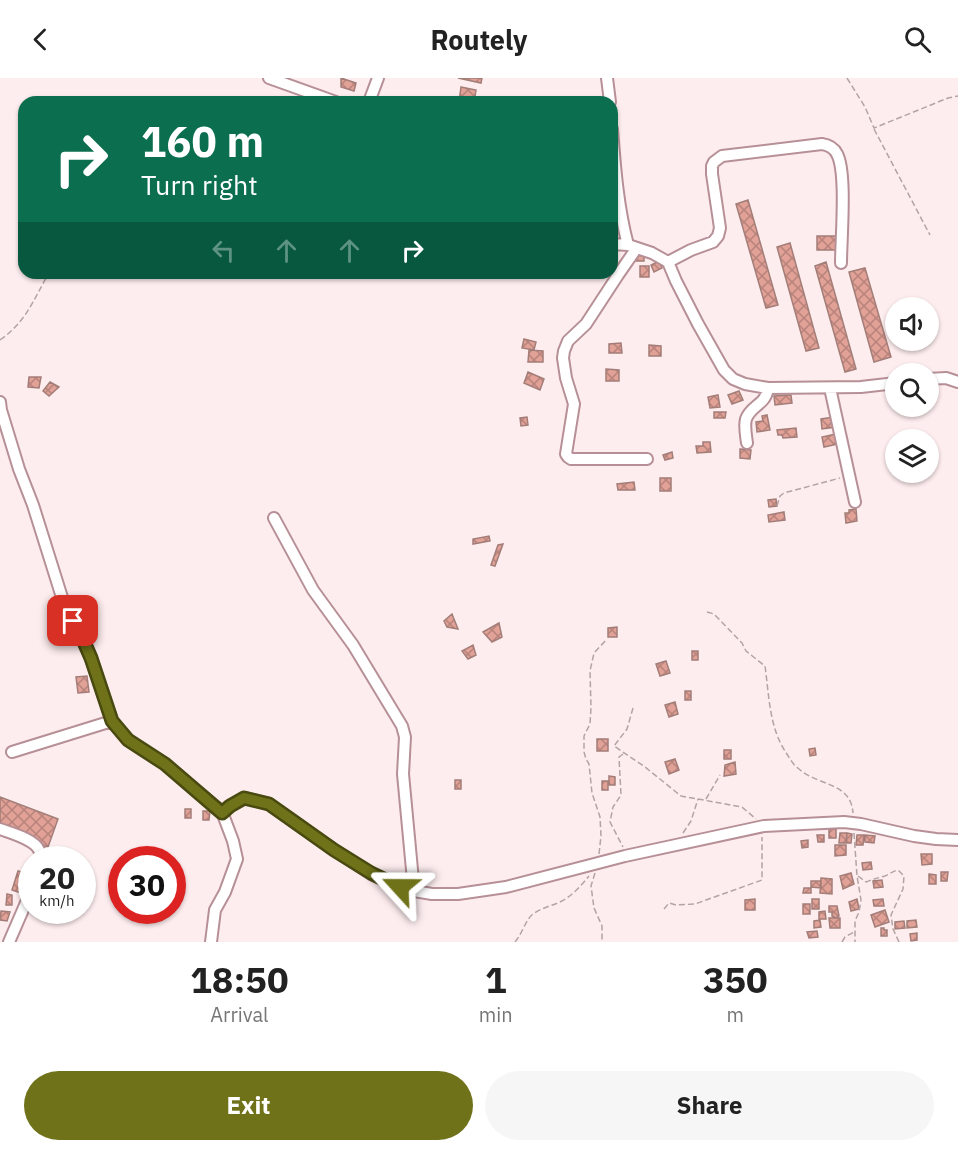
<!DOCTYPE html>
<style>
body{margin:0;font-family:"IBM Plex Sans",sans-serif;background:#f6f6f6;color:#222;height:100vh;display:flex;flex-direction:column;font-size:22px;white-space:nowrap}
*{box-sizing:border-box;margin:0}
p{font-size:20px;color:#767676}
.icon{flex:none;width:33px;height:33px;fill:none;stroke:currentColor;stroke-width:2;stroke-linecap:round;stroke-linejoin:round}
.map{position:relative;height:864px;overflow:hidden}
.sheet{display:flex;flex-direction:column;background:#fff;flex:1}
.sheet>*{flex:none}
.top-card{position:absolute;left:18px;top:18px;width:600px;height:183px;border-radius:18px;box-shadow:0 2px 4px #0004;background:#0b6e4f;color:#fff;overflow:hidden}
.buttons{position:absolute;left:885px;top:219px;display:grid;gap:12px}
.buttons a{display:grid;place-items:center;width:54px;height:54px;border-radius:50%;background:#fff;box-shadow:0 2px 4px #0004;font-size:30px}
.speed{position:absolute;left:18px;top:768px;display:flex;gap:12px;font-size:30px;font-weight:700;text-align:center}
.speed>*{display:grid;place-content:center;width:78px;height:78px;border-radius:50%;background:#fff;box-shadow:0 2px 4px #0004;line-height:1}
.speed small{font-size:15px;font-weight:400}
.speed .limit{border:9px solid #d22;background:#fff;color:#111}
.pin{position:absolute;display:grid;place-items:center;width:51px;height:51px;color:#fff;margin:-26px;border-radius:12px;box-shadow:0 3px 9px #0006}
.me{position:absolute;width:66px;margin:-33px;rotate:294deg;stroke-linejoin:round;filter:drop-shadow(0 0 4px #0008)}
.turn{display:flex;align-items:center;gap:21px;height:126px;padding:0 24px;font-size:27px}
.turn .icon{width:78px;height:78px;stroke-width:2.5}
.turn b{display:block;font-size:42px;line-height:51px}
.lanes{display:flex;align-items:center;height:57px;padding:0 24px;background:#0003;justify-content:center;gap:30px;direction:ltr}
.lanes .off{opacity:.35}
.eta{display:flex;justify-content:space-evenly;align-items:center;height:102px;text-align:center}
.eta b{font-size:36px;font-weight:700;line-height:42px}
.cta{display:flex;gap:12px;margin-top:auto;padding:12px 24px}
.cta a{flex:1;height:69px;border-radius:36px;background:#6f7219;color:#fff;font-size:24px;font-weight:700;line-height:69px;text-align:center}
.cta a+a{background:#f6f6f6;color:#222}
header{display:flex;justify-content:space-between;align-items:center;height:78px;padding:0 24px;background:#fff;font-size:27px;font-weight:700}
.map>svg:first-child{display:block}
.building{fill:url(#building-cross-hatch);stroke:#a37e78;stroke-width:1.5}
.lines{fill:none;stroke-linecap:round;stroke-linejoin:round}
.minor-casing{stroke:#b69096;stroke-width:14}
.path{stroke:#b4a3a5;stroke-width:1.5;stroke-dasharray:6 3;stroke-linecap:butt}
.minor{stroke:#fff;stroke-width:10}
.route-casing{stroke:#484a10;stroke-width:15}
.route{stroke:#6f7219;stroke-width:10}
</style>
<header><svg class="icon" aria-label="back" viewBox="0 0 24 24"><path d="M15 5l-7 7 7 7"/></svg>Routely<svg class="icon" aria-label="search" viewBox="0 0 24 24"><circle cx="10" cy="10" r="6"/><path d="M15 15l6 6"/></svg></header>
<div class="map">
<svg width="958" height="864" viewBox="0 0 958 864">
<defs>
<pattern id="building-cross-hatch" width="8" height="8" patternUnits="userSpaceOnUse" patternTransform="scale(1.5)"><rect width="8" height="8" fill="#e1a197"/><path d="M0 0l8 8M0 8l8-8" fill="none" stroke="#b7837b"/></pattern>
</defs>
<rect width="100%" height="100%" fill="#feedef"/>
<path class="building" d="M341,0L356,5L354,13L341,9Z
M458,0H482L481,5Z
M461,9L476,12L474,24H459Z
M748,122L778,227L766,230L736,126Z
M817,158H836V172H817Z
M790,165L819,270L806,273L777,169Z
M635,177L644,178V183H634Z
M659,183L662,190L654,194L651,187Z
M826,184L856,291L845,294L815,188Z
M640,188H649V199H640Z
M865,190L891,279L874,284L849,194Z
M524,261L536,264L534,272L522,270Z
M621,265L622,275H609V266Z
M649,267L661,268V278H649Z
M529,272L543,273V284H528Z
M606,291L619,292V303H606Z
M528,294L544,301L540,312L524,305Z
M29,299H41L39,310L28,309Z
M50,304L59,309L49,318L43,313Z
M739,313L743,322L732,326L728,317Z
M718,317L720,329L710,330L708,319Z
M791,317L792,325L775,327L774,318Z
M714,334H726L725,340H714Z
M767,337L770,352L757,354L756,344L763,343L762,338Z
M527,339L528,347L521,348L520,340Z
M834,339L836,349L822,351L821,341Z
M796,350L797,359L783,360L782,357H778L777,352Z
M836,356L838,366L824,369L822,359Z
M703,364H710L711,374L697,375L696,368H703Z
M740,371L751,372L750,381L740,380Z
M672,374L673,380L665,382L663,377Z
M660,400H671V413H660Z
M634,404L635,412H618L617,406Z
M776,421L777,428L769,429L768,422Z
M856,431L857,443L846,445L845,435H849V432Z
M784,434L785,442L769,444L768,437Z
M489,458L490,463L473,466V461Z
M503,466L495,488L491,487L498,467Z
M452,536L458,551L447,549L444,543Z
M499,545L502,559L492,564L483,554Z
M617,549V559H608V550Z
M473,567L476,577L468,581L462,573Z
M692,573H698V582H692Z
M666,583L670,595L660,598L656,586Z
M87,598L89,614L78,615L76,599Z
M685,613H691V622H685Z
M675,624L678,636L669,639L665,627Z
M597,661H608V673H597Z
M815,670L816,677L810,678L809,671Z
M724,672H731V681H724Z
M675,681L679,692L669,696L665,684Z
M735,684L736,696L724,698L725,687Z
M609,698L615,699V707H609Z
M455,702H461V711H455Z
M602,703H608V712H602Z
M0,719L58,741L48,769L0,750Z
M185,731H191V740H185Z
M203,733H210L209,742H203Z
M829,751H836V760H829Z
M840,755H847L846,765H839Z
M847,755L852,756L851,765H846Z
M817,757H824V764H818Z
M857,757H864L863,767H856Z
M865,757L875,758L874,765L865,764Z
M808,762V769L802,770L801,763Z
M835,767H846V777L835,778Z
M921,776H932V786L922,787Z
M871,784L872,791L863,792L862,785Z
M18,793L30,796L24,816L12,812Z
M941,794H948L947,803H941Z
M851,795L854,806L843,811L840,798Z
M929,796L936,797V806H929Z
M821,800L832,801V816L820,815Z
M882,802L883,809L874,810L873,803Z
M811,803H821V810L811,809Z
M804,810H811V815H803Z
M7,816L12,817V827H6Z
M755,821V832H745V822Z
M812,821H819V831H812Z
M857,821L859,831L851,833L849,824Z
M883,821L884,828H874L873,822Z
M803,826H810V836H803Z
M829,828H837L839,838L836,840L832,838V834H829Z
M885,832L889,844L875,849L871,837Z
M1,833L10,834L7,843L0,842Z
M825,833L826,841H819V834Z
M829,840H840V850H830Z
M820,842L821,849L814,850V843Z
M916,842L917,849L907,850V843Z
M904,843L905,850L895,851V844Z
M881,850H884V852H887V858H881Z
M817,853L818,859L809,860L807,854Z
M917,855V862L911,863L910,856Z"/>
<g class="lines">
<g class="minor-casing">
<path id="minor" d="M269,0L336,24
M607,0L610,24
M369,24L378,0
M612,51C615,90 618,130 628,167
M612,166L628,167L652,175L668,184L676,203L698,246L724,292L733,301L745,306L768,310L861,309L896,305
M636,171L618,197L586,246L568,263L564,273L563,280L566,300L574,326L566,376L568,379L571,381H647
M668,184L691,172L713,164L718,158L720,150L712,96V88L714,84L722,78L822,66C829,67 834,70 837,76C847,94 841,161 841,185
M928,301L946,300L958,304
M830,310L855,424
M0,324L1,332L19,391L33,427L65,529L81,557L91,580L112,643L128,662L165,686L222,734L233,763L237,781L225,814L215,832L211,864
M747,365C746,357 744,348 746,341C751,327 766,327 768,310
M274,440L313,512L353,567L402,648L405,659L403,696L414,813
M12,674L112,643
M222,734L230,728L245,720L269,726L334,772L371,796L400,809L414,813L432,816H458L506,809L625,778L764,748L844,744L861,746L914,758L936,761L958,762
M0,751C11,755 34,761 39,772C41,774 41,779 41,782
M9,864L32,811"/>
</g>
<path class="path" d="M847,0L865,29L874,50L948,20L958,18
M874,51L930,157
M0,262C27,243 33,222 49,195
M777,428L780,418L784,415L840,400
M707,534L714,536L742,565L746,573L765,588C769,616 769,648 785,673C789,679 793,687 799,691C818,708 851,704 853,735
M633,630L627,651L614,668L645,689L681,718L742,729L756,741
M623,676L619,679L621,717L613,729L610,744L623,769
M706,721L720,697
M683,755L691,743L698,721
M854,755L857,798L861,822L859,834L855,843V864
M599,776L601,758L600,739L592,715L589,686L586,681L584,674V658L590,646L591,629L590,593L594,575L607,561
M595,795L591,808L594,830L602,848V864
M858,798L866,804C873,801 878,800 885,798C890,796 893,793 898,792L904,798L903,811L891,837L893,851L899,864
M664,831L669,825L676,827L695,826L762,802V759
M515,864C522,856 526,841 533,836C541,830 551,828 560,824C572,818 581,808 589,798
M842,864L845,859L854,854"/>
<use href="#minor" class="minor"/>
</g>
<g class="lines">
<g class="route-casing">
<path id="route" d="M73,543L81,557L91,580L112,643L128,662L165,686L222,735L230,728L244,720L269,726L334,772L371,795L400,809"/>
</g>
<use href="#route" class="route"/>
</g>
</svg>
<div class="buttons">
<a><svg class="icon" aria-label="sound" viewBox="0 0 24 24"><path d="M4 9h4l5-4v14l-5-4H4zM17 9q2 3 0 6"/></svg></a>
<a><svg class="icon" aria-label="search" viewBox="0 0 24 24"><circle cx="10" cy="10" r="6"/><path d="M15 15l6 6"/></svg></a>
<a><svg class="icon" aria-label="layers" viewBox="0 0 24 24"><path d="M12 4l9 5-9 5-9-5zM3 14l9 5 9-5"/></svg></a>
</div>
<div class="speed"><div>20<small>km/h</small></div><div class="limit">30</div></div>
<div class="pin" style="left:73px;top:543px;background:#d93025"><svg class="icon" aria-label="arrive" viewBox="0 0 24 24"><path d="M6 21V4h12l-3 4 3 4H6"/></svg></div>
<svg class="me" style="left:400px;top:809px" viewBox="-20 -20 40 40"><path d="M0-17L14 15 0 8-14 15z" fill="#6f7219" stroke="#fff" stroke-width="4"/></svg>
<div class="top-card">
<div class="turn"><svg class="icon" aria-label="right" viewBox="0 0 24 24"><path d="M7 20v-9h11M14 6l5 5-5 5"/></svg><div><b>160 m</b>Turn right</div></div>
<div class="lanes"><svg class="icon off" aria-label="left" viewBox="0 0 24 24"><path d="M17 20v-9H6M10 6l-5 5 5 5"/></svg><svg class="icon off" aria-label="ahead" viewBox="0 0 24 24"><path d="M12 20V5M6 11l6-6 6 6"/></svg><svg class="icon off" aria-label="ahead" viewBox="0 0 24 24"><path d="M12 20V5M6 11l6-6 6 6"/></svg><svg class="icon" aria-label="right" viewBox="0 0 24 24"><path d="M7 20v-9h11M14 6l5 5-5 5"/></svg></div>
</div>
</div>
<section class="sheet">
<div class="eta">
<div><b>18:50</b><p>Arrival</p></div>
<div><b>1</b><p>min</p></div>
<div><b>350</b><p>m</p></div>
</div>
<div class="cta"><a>Exit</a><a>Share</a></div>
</section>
